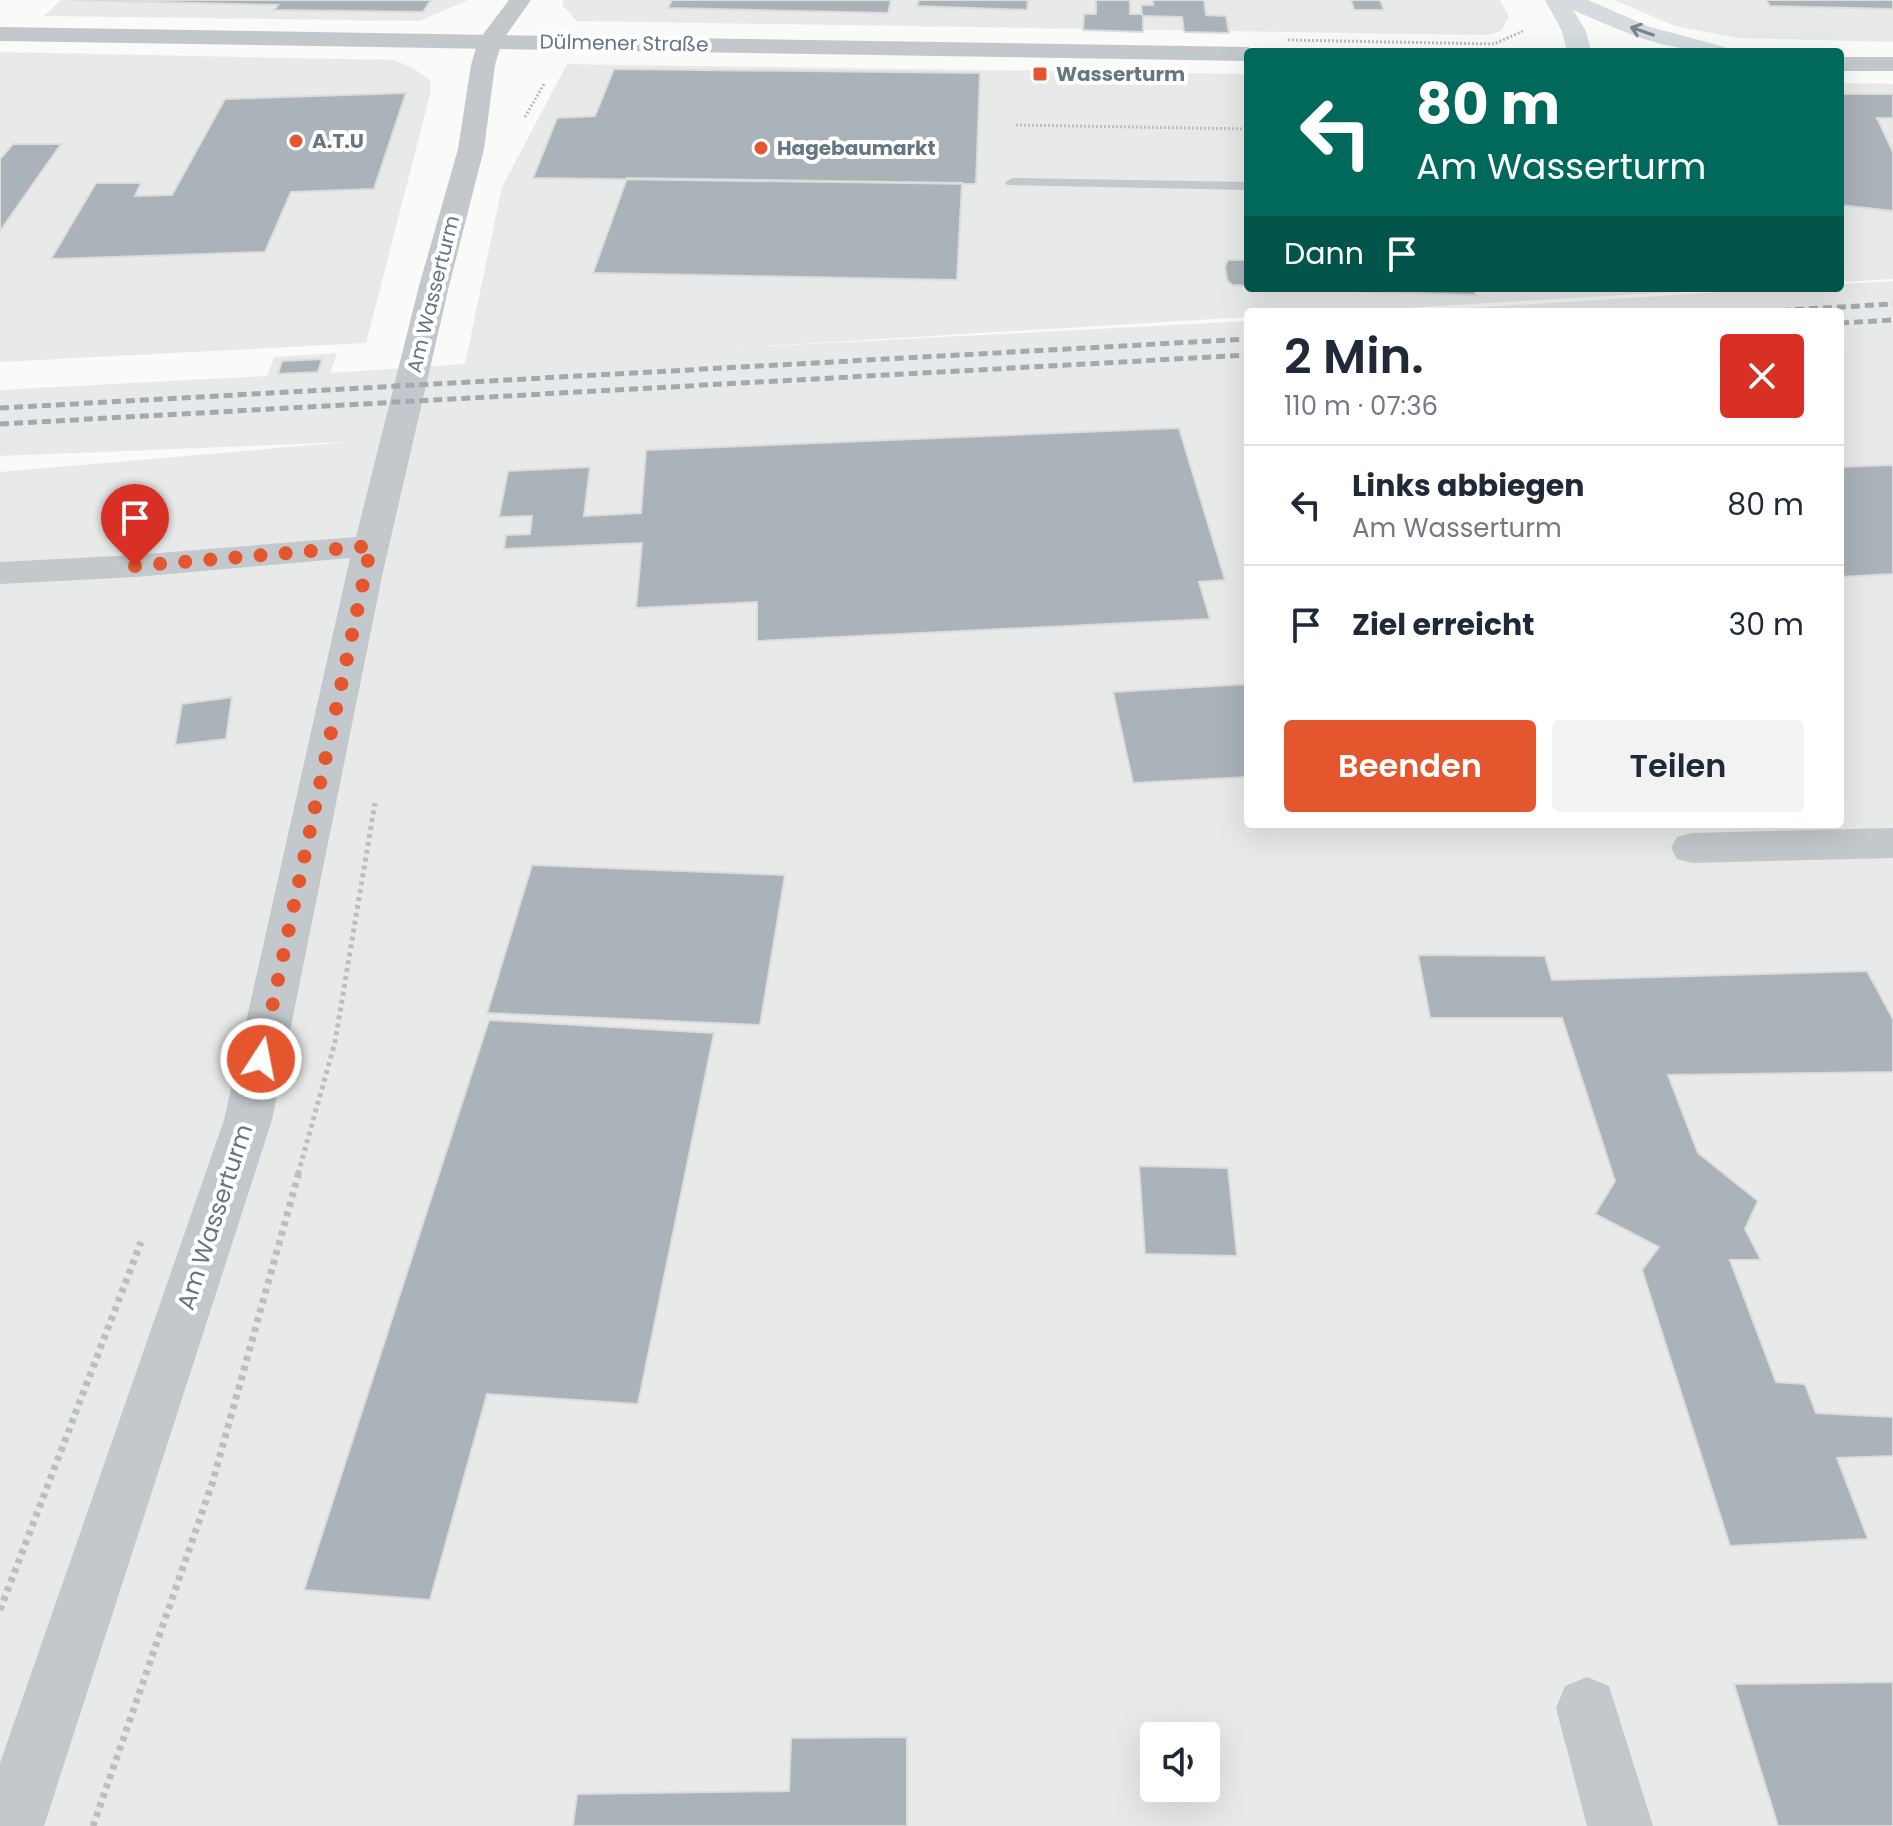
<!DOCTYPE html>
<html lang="de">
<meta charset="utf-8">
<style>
body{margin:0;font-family:Poppins,sans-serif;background:#f2f2f3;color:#1f2937;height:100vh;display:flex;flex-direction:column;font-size:30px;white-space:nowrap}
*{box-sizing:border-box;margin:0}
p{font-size:26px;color:#747a83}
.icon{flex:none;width:44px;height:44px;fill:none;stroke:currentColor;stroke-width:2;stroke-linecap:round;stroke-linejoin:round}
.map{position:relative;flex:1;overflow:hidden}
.panel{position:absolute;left:1244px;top:308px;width:600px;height:520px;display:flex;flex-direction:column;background:#fff;border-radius:8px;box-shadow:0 8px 32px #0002}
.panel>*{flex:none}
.banner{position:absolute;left:1244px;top:48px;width:600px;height:244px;border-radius:8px;box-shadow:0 8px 32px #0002;background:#00695c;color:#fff;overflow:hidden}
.tools{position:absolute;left:1140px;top:1722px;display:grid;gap:16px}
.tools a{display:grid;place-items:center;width:80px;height:80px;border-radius:8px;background:#fff;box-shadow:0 8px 32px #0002;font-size:40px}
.pin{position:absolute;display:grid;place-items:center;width:68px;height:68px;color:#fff;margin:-82px -34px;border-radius:50% 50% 50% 0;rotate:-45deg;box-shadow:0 0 8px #0007}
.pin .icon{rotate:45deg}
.me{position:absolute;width:88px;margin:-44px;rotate:11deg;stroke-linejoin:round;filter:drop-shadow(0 0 6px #0008)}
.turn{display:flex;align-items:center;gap:28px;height:168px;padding:0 40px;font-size:36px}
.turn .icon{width:104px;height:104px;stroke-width:2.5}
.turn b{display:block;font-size:56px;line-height:68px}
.then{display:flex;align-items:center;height:76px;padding:0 40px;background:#0003;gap:16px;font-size:30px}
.round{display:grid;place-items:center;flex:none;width:84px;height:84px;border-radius:8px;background:#f2f2f3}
.summary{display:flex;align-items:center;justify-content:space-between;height:136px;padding:0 40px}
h1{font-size:48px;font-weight:600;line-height:60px}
.action{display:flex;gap:16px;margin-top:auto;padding:16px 40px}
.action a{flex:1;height:92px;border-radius:8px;background:#e4572e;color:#fff;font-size:32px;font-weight:600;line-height:92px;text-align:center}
.action a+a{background:#f2f2f3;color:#1f2937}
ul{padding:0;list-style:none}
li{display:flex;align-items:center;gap:24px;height:120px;padding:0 40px;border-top:2px solid #e0e1e3}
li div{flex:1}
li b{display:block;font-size:30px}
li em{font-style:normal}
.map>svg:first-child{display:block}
.built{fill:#e8e9e9;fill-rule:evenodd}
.building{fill:#aab3b9;stroke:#dcdcda;stroke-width:2}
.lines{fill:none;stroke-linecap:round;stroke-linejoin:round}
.path-far2{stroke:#bbbfc2;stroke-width:3;stroke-dasharray:2 2;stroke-linecap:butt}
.path-far1{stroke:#bbbfc2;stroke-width:5;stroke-dasharray:4 4;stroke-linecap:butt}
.path{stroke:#bbbfc2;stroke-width:7;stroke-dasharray:5 5;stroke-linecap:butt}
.service{fill:#c3c8cc;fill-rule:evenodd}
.minor{fill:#c3c8cc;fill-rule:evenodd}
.tertiary{fill:#c3c8cc;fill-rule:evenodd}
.primary{fill:#d6dbdf;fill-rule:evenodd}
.rail{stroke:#a2aab0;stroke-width:5;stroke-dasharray:9 5;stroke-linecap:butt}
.oneway{stroke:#768591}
.route{stroke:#e4572e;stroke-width:14;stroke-dasharray:0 25.2}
.poi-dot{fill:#e4572e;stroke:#fff;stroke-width:3}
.labels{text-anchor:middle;stroke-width:8;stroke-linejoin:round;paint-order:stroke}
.far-street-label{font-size:20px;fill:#657683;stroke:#fff}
.far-poi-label{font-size:20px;font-weight:bold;fill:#657683;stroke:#fff;text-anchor:start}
.street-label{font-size:24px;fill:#657683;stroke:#fff}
</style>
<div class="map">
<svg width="1893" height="1826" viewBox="0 0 1893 1826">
<rect width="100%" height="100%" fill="#fafaf8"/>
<path class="built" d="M61,0H468L420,21L44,16Z
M563,0H1500L1509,17L1501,31L1486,35L577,21L563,6Z
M1614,0H1893V42L1738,38L1675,26Z
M0,52L394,60L413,68L430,80L431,91L366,343L0,362Z
M567,64L1248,74V288H1740L1338,312H1248V317L733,348L1248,321V824H1840V312H1409L1785,288H1840V284L1893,281V1826H0V472L348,442L0,456V390L267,376L274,357L337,353L330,373L465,364L502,187ZM1154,1736H1206V1788H1154Z
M1840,83L1893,84V279L1840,282Z"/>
<path class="building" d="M73,0H431L423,12L274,10L278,5Z
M672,0H891L888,13L668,8Z
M919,0H1028L1027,10L917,6Z
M1096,0H1130V14H1142L1141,5H1153V0H1204L1206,15L1226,16L1229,33L1184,32L1182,17L1143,16V32L1083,30L1084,14H1096Z
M1351,0H1380L1384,10H1354Z
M1766,0H1893V9L1770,6Z
M614,69L980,73L976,184L533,178L557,118L595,116Z
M406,93L374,189L291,192L265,252L51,259L96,183H141L135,196L172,195L225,99Z
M1840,94H1893V118H1877L1893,152V211L1840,205Z
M13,144H61L0,231V159Z
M627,178L962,183L957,280L593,273Z
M1228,260H1248V286L1232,285L1227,280L1225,266Z
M1473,288L1476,295L1252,288Z
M322,359L318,372L278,374L282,361Z
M1179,428L1225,580L1199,582L1210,619L757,641V602L636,608L642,543L504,549L506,535L530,534L532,516L499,517L508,471L590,467L584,516L641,513L646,450Z
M1893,465V574L1840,577V467Z
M1248,684V777L1133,783L1113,692Z
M232,697L226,739L175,745L182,704Z
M532,865L785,875L760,1025L487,1013Z
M1418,955L1545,956L1552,980L1867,971L1893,1019V1072L1668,1075L1698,1153L1758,1201L1745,1229L1761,1260H1730L1776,1382L1805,1384L1816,1413L1893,1417V1456L1837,1458L1868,1539L1730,1546L1642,1270L1659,1247L1595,1214L1615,1181L1562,1018H1430Z
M489,1020L714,1033L638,1404L487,1394L430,1600L304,1590Z
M1139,1166L1228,1168L1237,1256L1145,1254Z
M1893,1682V1826H1778L1734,1684Z
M907,1737V1826H573L577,1794L789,1791L791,1738Z"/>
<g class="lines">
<path class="path-far2" d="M1288,40L1494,44L1523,31
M525,117L544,84
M1016,125L1248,129"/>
<path class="path-far1" d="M298,1174L335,1042L375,803"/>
<path class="path" d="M0,1610L141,1242
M93,1826L212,1484L299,1172"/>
<path class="service" d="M1012,178L1248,182V190L1007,185L1005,182Z"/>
<path class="minor" d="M509,0H531L502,41L495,65L484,149L449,286L382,576L272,1120L44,1826H0V1763L224,1120L350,558L135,577L0,584V562L135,555L356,537L419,286L458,149L471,65L478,41Z
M1893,828V858L1692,863L1677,859L1671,848L1677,837L1692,833Z
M1587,1677L1609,1686L1653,1826H1587L1556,1708L1565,1686Z"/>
<path class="tertiary" d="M0,27L1248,47L1258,52H1248V61L0,41Z
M1840,57H1893V71H1840Z"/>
<path class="primary" d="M1545,0H1588L1650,27L1725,47L1729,52C1666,52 1630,35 1573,10L1586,31L1591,52H1567L1562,31Z"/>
<path class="rail" d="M1753,312L1893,304
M1840,323L1893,320
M0,408L1248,339
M0,424L1248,355"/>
</g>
<defs><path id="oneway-shaft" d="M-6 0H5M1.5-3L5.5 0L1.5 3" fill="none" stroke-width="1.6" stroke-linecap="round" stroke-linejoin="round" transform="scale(2)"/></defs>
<use class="oneway" href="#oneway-shaft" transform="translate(1642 31) rotate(-161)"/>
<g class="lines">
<path class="route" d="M135,566L371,546L261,1059"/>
</g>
<g class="poi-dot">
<rect x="1032" y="66" width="16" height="16" rx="4"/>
<circle cx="296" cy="141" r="8"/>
<circle cx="761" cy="148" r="8"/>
</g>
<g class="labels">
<g class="far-street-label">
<text transform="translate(624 43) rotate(1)" y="7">Dülmener Straße</text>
<text transform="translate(433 294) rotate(-76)" y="7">Am Wasserturm</text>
</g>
<g class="far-poi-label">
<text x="1056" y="81">Wasserturm</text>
<text x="312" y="148">A.T.U</text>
<text x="777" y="155">Hagebaumarkt</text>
</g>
<g class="street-label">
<text transform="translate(215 1217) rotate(-72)" y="8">Am Wasserturm</text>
</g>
</g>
</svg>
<div class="tools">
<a><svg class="icon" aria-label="sound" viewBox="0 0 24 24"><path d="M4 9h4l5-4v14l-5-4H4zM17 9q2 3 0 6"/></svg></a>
</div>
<div class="pin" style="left:135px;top:566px;background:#d93025"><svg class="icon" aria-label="arrive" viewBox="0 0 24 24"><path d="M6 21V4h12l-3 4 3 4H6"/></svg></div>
<svg class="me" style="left:261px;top:1059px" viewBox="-20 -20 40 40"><circle r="17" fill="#e4572e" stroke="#fff" stroke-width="3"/><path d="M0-11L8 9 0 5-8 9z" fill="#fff"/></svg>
<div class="banner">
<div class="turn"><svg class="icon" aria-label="left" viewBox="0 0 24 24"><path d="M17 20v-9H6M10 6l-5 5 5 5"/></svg><div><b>80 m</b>Am Wasserturm</div></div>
<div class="then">Dann<svg class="icon" aria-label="arrive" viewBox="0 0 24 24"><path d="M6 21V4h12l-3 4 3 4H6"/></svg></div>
</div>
<section class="panel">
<div class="summary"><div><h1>2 Min.</h1><p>110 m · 07:36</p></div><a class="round" style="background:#d93025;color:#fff"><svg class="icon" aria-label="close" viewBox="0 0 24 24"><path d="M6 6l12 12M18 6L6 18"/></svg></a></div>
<ul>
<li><svg class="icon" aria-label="left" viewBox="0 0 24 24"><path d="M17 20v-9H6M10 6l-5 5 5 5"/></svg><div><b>Links abbiegen</b><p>Am Wasserturm</p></div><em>80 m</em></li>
<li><svg class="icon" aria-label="arrive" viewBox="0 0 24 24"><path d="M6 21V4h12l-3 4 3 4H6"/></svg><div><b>Ziel erreicht</b></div><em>30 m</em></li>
</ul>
<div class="action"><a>Beenden</a><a>Teilen</a></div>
</section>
</div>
